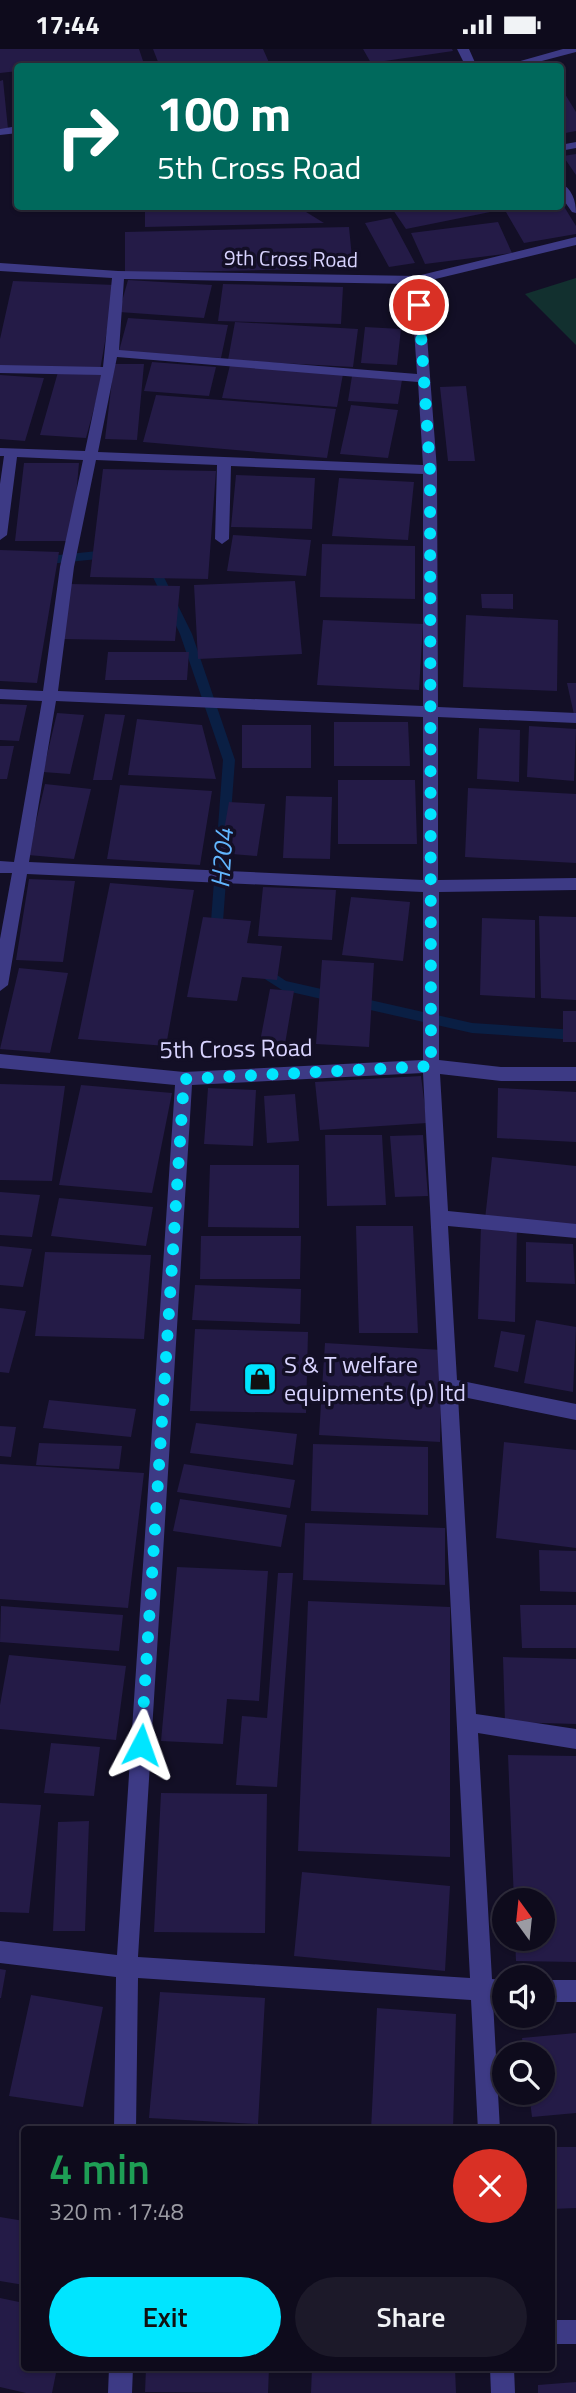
<!DOCTYPE html>
<meta charset="utf-8">
<style>
body{margin:0;font-family:"Titillium Web",sans-serif;background:#1c1929;color:#f1f3f6;height:100vh;display:flex;flex-direction:column;font-size:26px;white-space:nowrap}
*{box-sizing:border-box;margin:0}
p{font-size:23px;color:#9b9ba3}
.icon{flex:none;width:38px;height:38px;fill:none;stroke:currentColor;stroke-width:2;stroke-linecap:round;stroke-linejoin:round}
.map{position:relative;flex:1;overflow:hidden}
.side{position:absolute;left:21px;top:2077px;width:534px;height:245px;display:flex;flex-direction:column;background:#0e0b1c;border-radius:7px;box-shadow:0 2px 5px #0004,0 0 0 2px #2e2b3b}
.side>*{flex:none}
.banner{position:absolute;left:14px;top:14px;width:550px;height:147px;border-radius:7px;box-shadow:0 2px 5px #0004,0 0 0 2px #2e2b3b;background:#00695c;color:#fff;overflow:hidden}
.needle{width:46px;rotate:345deg}
.buttons{position:absolute;left:492px;top:1839px;display:grid;gap:14px}
.buttons a{display:grid;place-items:center;width:63px;height:63px;border-radius:50%;background:#0e0b1c;box-shadow:0 2px 5px #0004,0 0 0 2px #2e2b3b;font-size:35px}
.pin{position:absolute;display:grid;place-items:center;width:60px;height:60px;color:#fff;margin:-30px;border:4px solid #fff;border-radius:50%;box-shadow:0 2px 7px #0007}
.me{position:absolute;width:77px;margin:-38px;rotate:4deg;stroke-linejoin:round;filter:drop-shadow(0 0 5px #0008)}
.turn{display:flex;align-items:center;gap:24px;height:147px;padding:0 28px;font-size:32px}
.turn .icon{width:91px;height:91px;stroke-width:2.5}
.turn b{display:block;font-size:49px;line-height:60px}
.round{display:grid;place-items:center;flex:none;width:74px;height:74px;border-radius:37px;background:#1c1929}
.headline{display:flex;align-items:center;justify-content:space-between;height:119px;padding:0 28px}
h1{font-size:42px;font-weight:600;line-height:52px;color:#1e9e55}
.button{display:flex;gap:14px;margin-top:auto;padding:14px 28px}
.button a{flex:1;height:80px;border-radius:42px;background:#00e5ff;color:#111;font-size:28px;font-weight:600;line-height:80px;text-align:center}
.button a+a{background:#1c1929;color:#f1f3f6}
.status{display:flex;justify-content:space-between;align-items:center;height:49px;padding:0 35px;background:#0e0b1c;direction:ltr}
.status svg{height:19px;fill:currentColor}
.map>svg:first-child{display:block}
.green{fill:#12302f}
.lines{fill:none;stroke-linecap:round;stroke-linejoin:round}
.stream{fill:#0a1f44;fill-rule:evenodd}
.building{fill:#241b47}
.street{fill:#3d3a85;fill-rule:evenodd}
.route{stroke:#00e5ff;stroke-width:12;stroke-dasharray:0 21.6}
.labels{text-anchor:middle;stroke-width:7;stroke-linejoin:round;paint-order:stroke}
.far-street-label{font-size:21px;fill:#d9d4ff;stroke:#130f26}
.street-label{font-size:24px;fill:#d9d4ff;stroke:#130f26}
.poi-label{font-size:24px;fill:#d9d4ff;stroke:#130f26;text-anchor:start}
.water-label{font-size:26px;font-style:italic;fill:#62b6ff;stroke:#130f26}
</style>
<div class="status"><b>17:44</b><svg viewBox="0 0 49 12"><path d="M0 12V9h3v3zM5 12V6h3v6zM10 12V3h3v9zM15 12V0h3v12zM26 1h20v11H26zM47 4h2v5h-2z"/></svg></div>
<div class="map">
<svg width="576" height="2344" viewBox="0 0 576 2344">
<rect width="100%" height="100%" fill="#130f26"/>
<path class="green" d="M576,229V296L525,245Z"/>
<g class="lines">
<path class="stream" d="M98,502L113,506L115,509L109,513L98,510L0,520V512Z
M145,516L160,520L192,585L235,711L222,886L216,891L210,886L223,711L180,585L152,526L139,520Z
M262,916L286,932L472,974L576,981V991L472,984L282,941L257,925L256,921L257,917Z"/>
</g>
<path class="building" d="M0,0H139L145,18H79L78,15L18,18V22L0,24Z
M153,0H263L271,18H160Z
M363,0H452L453,2L371,14Z
M3,31L8,80H0V32Z
M560,37L576,63V82L560,85Z
M576,105V126L563,107Z
M560,151L576,177V185L524,194L506,163L560,158Z
M145,158H298L324,174L145,178Z
M391,158H510V159L406,180Z
M391,169L415,214L389,218L365,174Z
M498,173L512,204L425,215L411,184Z
M349,178L353,219L125,224V183Z
M128,231L212,236L204,269L119,263Z
M13,232L115,236L100,321L0,318V290Z
M223,235L343,238L341,275L218,272Z
M128,269L228,276L221,309L119,302Z
M235,273L358,280L353,318L228,311Z
M365,278L401,280L397,316L361,314Z
M152,313L216,318L209,347L144,342Z
M114,315H144L137,391L105,390Z
M230,316L343,325L337,358L222,349Z
M58,323L103,326L86,389L40,386Z
M0,326L44,329L25,392L0,390Z
M352,327L402,331L398,355L348,352Z
M466,337L475,412H448L440,338Z
M156,346L336,360L327,409L143,393Z
M351,356L398,361L388,409L340,405Z
M24,414H79L72,492H15Z
M103,420L216,422L208,530L90,528Z
M236,426L315,429L312,480L231,478Z
M339,429L414,433L408,491L332,487Z
M233,486L311,491L306,527L227,522Z
M322,495L415,497V550L320,548Z
M0,501L59,503L37,634L0,632Z
M295,532L302,605L198,610L194,536Z
M69,535L180,537L175,592L63,590Z
M481,545H513V560L482,559Z
M466,566L558,571L557,642L463,638Z
M323,571L423,575L419,641L317,636Z
M108,603H189L187,631H105Z
M567,634H576V670H575Z
M0,655L27,656L19,692L0,691Z
M57,664L84,666L70,725L43,723Z
M105,665L125,666L112,731H93Z
M137,670L202,676L216,730L128,726Z
M334,673H408L410,717H334Z
M242,676H311V719H242Z
M529,677L576,680L574,732L527,728Z
M479,679L520,681L519,733L477,730Z
M0,697H14L7,730H0Z
M338,731H415L417,795H338Z
M45,735L91,740L74,810L28,806Z
M120,736L212,742L200,816L107,810Z
M468,739L576,745V814L465,808Z
M286,747L332,748L330,810L283,809Z
M229,753L265,755L257,807L220,804Z
M29,830L75,832L63,913L16,911Z
M110,834L194,841L166,997L78,990Z
M263,838L336,841L332,891L258,887Z
M351,848L410,853L403,912L342,906Z
M539,867L576,868V951L541,949Z
M203,868L251,872L247,894L282,897L277,931L242,928L237,952L187,948Z
M482,869L535,871V949L480,946Z
M322,911L374,914L369,998L316,995Z
M19,919L68,924L50,1004L0,1000Z
M270,940L294,942L284,1001L259,998Z
M563,962H576V993H563Z
M421,1027L427,1074L320,1081L315,1033Z
M0,1035L65,1037L52,1132L0,1131Z
M81,1036L172,1044L152,1144L59,1136Z
M208,1039L256,1041L253,1097L204,1095Z
M498,1039L576,1043V1093L497,1089Z
M295,1045L299,1092L267,1094L264,1047Z
M325,1086H382L386,1156L327,1157Z
M423,1086L428,1147L395,1148L390,1087Z
M492,1108L576,1117V1180L485,1170Z
M210,1116H299V1179L208,1178Z
M0,1143L40,1146L32,1188L0,1186Z
M59,1149L153,1158L146,1197L51,1187Z
M481,1176L517,1178L515,1273L478,1270Z
M356,1177H413L418,1284H359Z
M201,1187H301L300,1230H200Z
M526,1193L573,1195L575,1235L526,1233Z
M0,1197L32,1200L23,1238L0,1236Z
M45,1203L151,1206L144,1290L35,1287Z
M195,1236L301,1240L300,1275L192,1271Z
M0,1259L26,1262L9,1324L0,1323Z
M536,1271L576,1278L573,1343L524,1334Z
M195,1280L308,1283L306,1364L190,1362Z
M501,1282L525,1286L518,1323L494,1318Z
M325,1294L442,1301L440,1393L319,1386Z
M49,1351L136,1360L131,1388L43,1379Z
M196,1374L297,1385L293,1416L190,1404Z
M0,1377L16,1378L11,1408L0,1407Z
M504,1393L576,1401V1499L496,1489Z
M39,1394L122,1397L119,1420L36,1416Z
M313,1395L428,1398V1466L311,1462Z
M0,1415L144,1424L128,1559L0,1550Z
M184,1415L295,1431L290,1459L177,1443Z
M180,1450L287,1466L281,1498L173,1482Z
M305,1474L445,1479V1536L303,1531Z
M539,1501L576,1502V1543L540,1542Z
M177,1518L268,1522L259,1652L227,1650L223,1695L161,1692Z
M278,1524H293L277,1738L236,1736L242,1667L267,1669Z
M308,1552L450,1558V1808L298,1802Z
M520,1556H576V1599H522Z
M1,1557L123,1566L119,1602L0,1593Z
M9,1606L126,1617L116,1691L0,1680V1656Z
M503,1608L576,1610V1675L505,1673Z
M51,1694L100,1698L94,1747L44,1744Z
M508,1706L576,1707V1913L516,1912L515,1890H542V1852H514Z
M161,1744L267,1745L265,1884L154,1883Z
M0,1754L41,1756L29,1864L0,1863Z
M89,1772L85,1882H53L58,1773Z
M302,1823L450,1837L445,1922L294,1907Z
M0,1920L6,1921L1,1949H0Z
M160,1943L265,1949L258,2075L149,2069Z
M31,1946L103,1958L83,2058L9,2047Z
M377,1959L456,1965L453,2081H371Z
M576,1984V2064L532,2068L529,2044H542V2006H524L522,1989Z
M551,2098H576V2159L551,2160Z
M0,2168L24,2172V2236L0,2232Z
M0,2249L24,2254V2319H57L52,2344H26L0,2338Z
M146,2319H269L268,2344L145,2343Z
M312,2319H455L456,2344H311Z
M576,2333V2344H538V2336Z"/>
<g class="lines">
<path class="street" d="M457,0H469L477,18H466Z
M563,0H576V3L519,18H499Z
M18,77V84L0,86V80Z
M576,93V99L560,102V96Z
M560,134C572,139 576,152 576,164L572,163L560,146Z
M576,188V196L423,233L437,421L438,658L576,664V674L438,668V831L576,829V841L439,843V1011L501,1018H576V1032H501L440,1025L448,1162L576,1175V1189L448,1177L457,1331L576,1355V1371L458,1347L476,1665L576,1680V1700L478,1684L492,1930L504,1931V1953L493,1952L500,2081H478L471,1951L138,1929L136,2081H114L116,1928L0,1914V1892L117,1906L175,1036L0,1019V1005L184,1023L423,1011V843L27,825L8,936L0,942V890L12,824H0V812L14,813L42,652L0,650V640L43,642L60,518L83,411L17,408L7,486L0,491V435L4,407H0V399L85,402L101,326L0,324V316L103,318L112,229L0,222V214L118,222L417,227ZM124,230L411,235L417,325L119,301ZM117,308L418,333L423,416L98,403ZM96,411L217,416L215,490L222,495L229,490L231,417L423,425V657L58,642L74,518ZM56,652L423,668V831L29,813ZM423,1024L470,1929L138,1908L192,1036Z
M542,1931H576V1953H542Z
M551,2271H576V2295H551Z
M109,2319H133L132,2344H108Z
M490,2319H514L515,2344H491Z"/>
</g>
<g class="lines">
<path class="route" d="M141,1696L184,1030L431,1017L430,421L419,256"/>
</g>
<defs>
<g id="shop-square" transform="scale(1.75)"><rect x="-9" y="-9" width="18" height="18" rx="4" fill="#00e5ff" stroke="#130f26"/><path d="M-5-2.5h2.3a2.7 3.5 0 0 1 5.4 0H5L5.5 6h-11ZM-1.5-2.5h3a1.5 2.3 0 0 0-3 0Z" fill="#111"/></g>
</defs>
<g fill-rule="evenodd">
<use href="#shop-square" x="260" y="1330"/>
</g>
<g class="labels">
<g class="far-street-label">
<text transform="translate(291 210) rotate(1)" y="7">9th Cross Road</text>
</g>
<g class="street-label">
<text transform="translate(236 1000) rotate(-1)" y="8">5th Cross Road</text>
</g>
<g class="poi-label">
<text x="284" y="1324">S &amp; T welfare<tspan x="284" dy="28">equipments (p) ltd</tspan></text>
</g>
<g class="water-label">
<text transform="translate(222 809) rotate(-86)" y="9">H204</text>
</g>
</g>
</svg>
<div class="buttons">
<a><svg class="needle" viewBox="-14 -14 28 28"><path d="M0-13l5 13h-10z" fill="#e53935"/><path d="M0 13l5-13h-10z" fill="#9b9ba3"/></svg></a>
<a><svg class="icon" aria-label="sound" viewBox="0 0 24 24"><path d="M4 9h4l5-4v14l-5-4H4zM17 9q2 3 0 6"/></svg></a>
<a><svg class="icon" aria-label="search" viewBox="0 0 24 24"><circle cx="10" cy="10" r="6"/><path d="M15 15l6 6"/></svg></a>
</div>
<div class="pin" style="left:419px;top:256px;background:#d93025"><svg class="icon" aria-label="arrive" viewBox="0 0 24 24"><path d="M6 21V4h12l-3 4 3 4H6"/></svg></div>
<svg class="me" style="left:141px;top:1696px" viewBox="-20 -20 40 40"><path d="M0-17L14 15 0 8-14 15z" fill="#00e5ff" stroke="#fff" stroke-width="4"/></svg>
<div class="banner">
<div class="turn"><svg class="icon" aria-label="right" viewBox="0 0 24 24"><path d="M7 20v-9h11M14 6l5 5-5 5"/></svg><div><b>100 m</b>5th Cross Road</div></div>
</div>
<section class="side">
<div class="headline"><div><h1>4 min</h1><p>320 m · 17:48</p></div><a class="round" style="background:#d93025;color:#fff"><svg class="icon" aria-label="close" viewBox="0 0 24 24"><path d="M6 6l12 12M18 6L6 18"/></svg></a></div>
<div class="button"><a>Exit</a><a>Share</a></div>
</section>
</div>
